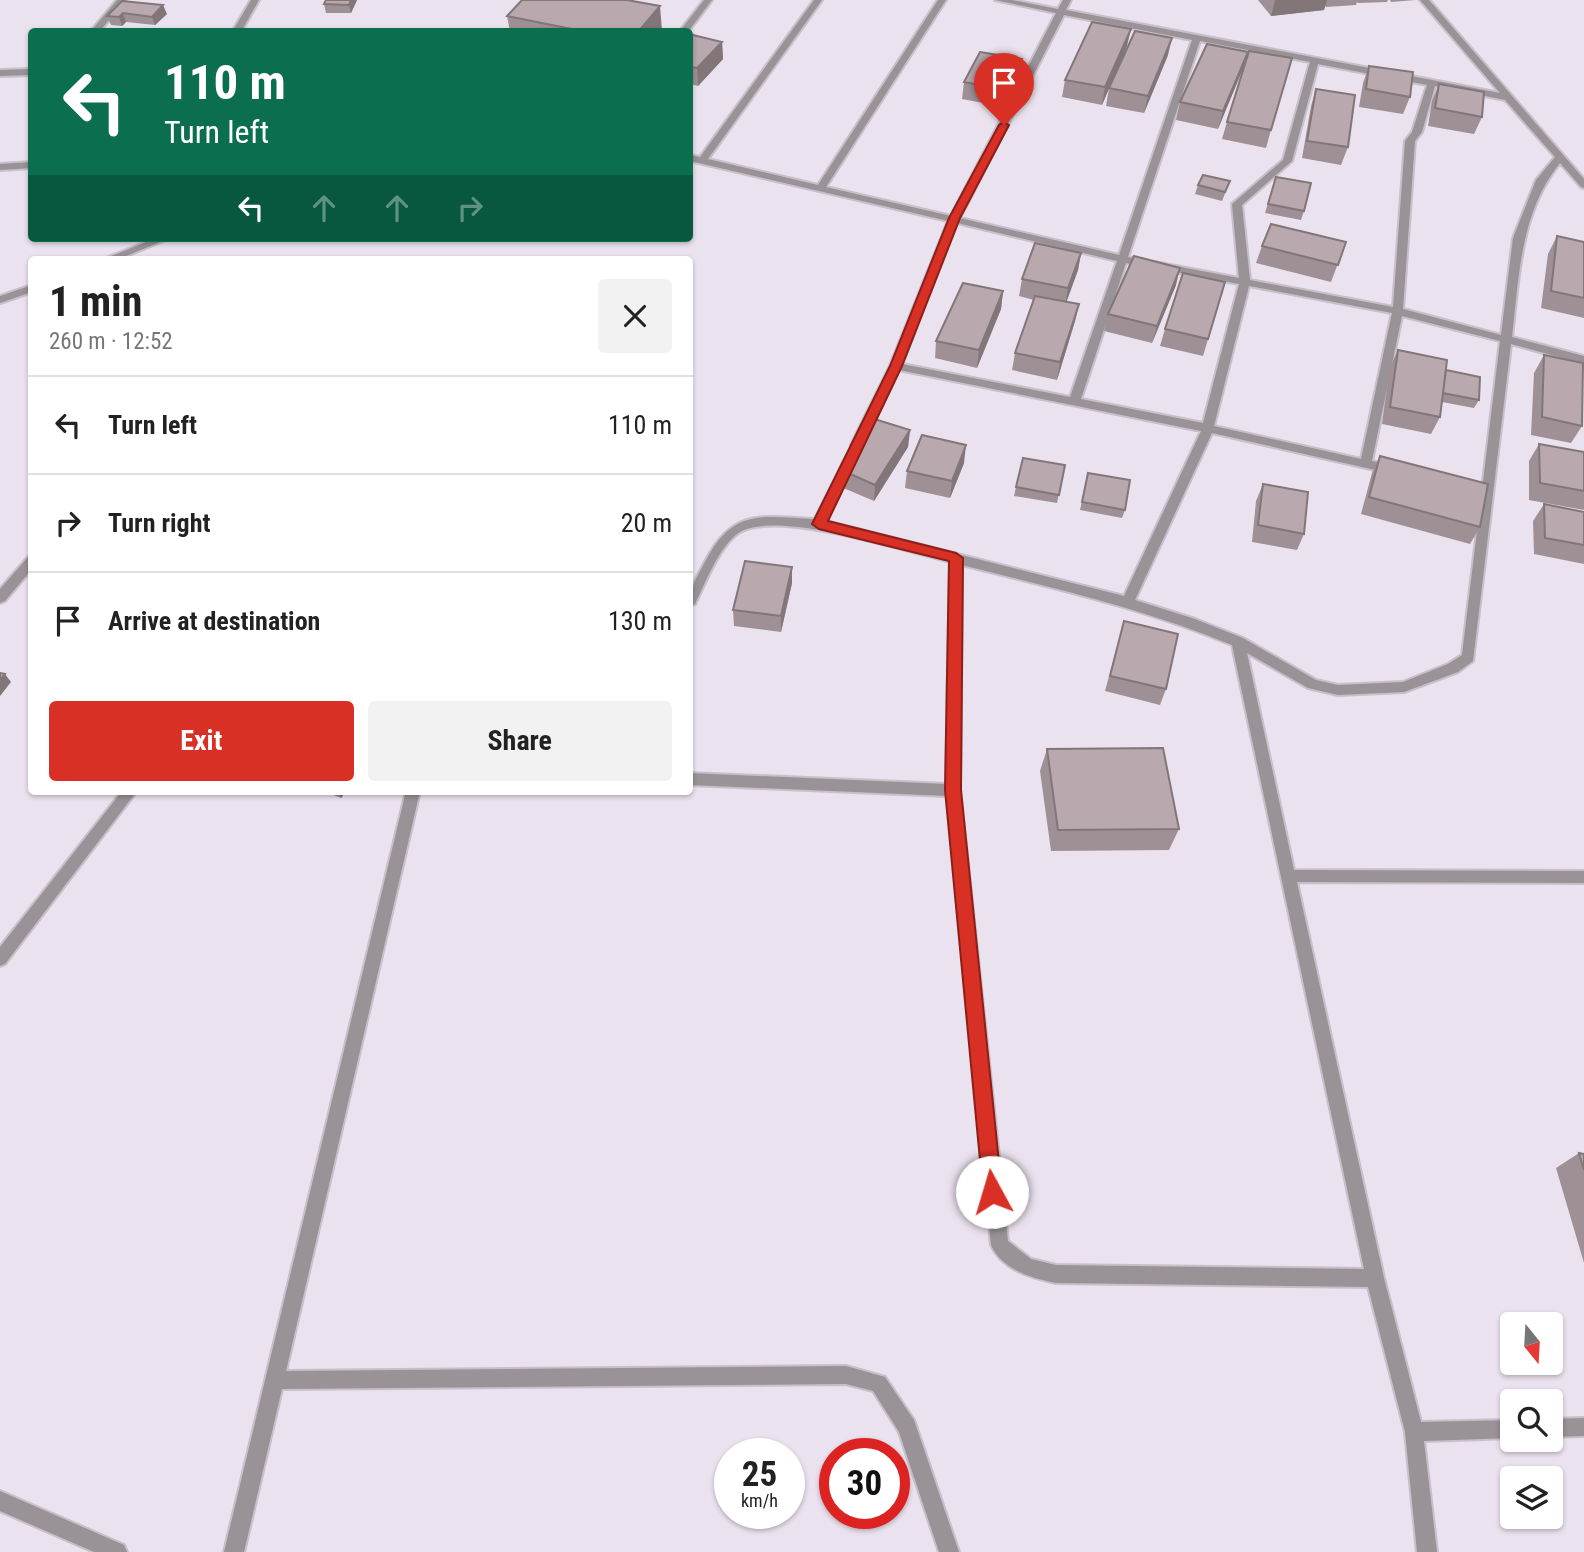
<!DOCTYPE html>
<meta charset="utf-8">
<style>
body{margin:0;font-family:"Roboto Condensed",sans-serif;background:#f2f2f2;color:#222;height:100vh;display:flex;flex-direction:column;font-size:26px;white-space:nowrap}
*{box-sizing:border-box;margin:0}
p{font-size:23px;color:#767676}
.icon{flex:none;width:38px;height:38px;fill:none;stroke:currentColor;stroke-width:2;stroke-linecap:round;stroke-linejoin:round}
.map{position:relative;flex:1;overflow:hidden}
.sheet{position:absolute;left:28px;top:256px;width:665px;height:539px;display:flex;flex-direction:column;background:#fff;border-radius:7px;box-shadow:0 2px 5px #0004}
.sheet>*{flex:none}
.hud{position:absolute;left:28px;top:28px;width:665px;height:214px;border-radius:7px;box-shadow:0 2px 5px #0004;background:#0b6e4f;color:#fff;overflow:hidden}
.needle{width:46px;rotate:162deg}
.fabs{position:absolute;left:1500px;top:1312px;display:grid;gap:14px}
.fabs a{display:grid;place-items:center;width:63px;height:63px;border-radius:7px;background:#fff;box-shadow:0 2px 5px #0004;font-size:35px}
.speed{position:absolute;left:714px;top:1438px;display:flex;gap:14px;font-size:35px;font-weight:700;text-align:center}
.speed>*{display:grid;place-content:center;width:91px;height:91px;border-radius:50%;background:#fff;box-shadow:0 2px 5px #0004;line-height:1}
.speed small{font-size:18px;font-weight:400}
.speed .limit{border:10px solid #d22;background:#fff;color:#111}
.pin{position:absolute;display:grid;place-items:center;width:60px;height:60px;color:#fff;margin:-72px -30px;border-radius:50% 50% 50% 0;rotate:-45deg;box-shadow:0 0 7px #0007}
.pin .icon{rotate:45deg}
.me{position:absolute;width:77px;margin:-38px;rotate:354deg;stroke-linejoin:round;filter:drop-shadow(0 0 5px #0008)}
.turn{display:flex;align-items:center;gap:24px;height:147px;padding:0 21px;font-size:32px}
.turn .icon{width:91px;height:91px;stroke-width:2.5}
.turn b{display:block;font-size:49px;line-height:60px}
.lanes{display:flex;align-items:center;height:66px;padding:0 21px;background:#0003;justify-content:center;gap:35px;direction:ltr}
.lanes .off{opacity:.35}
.round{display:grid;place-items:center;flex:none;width:74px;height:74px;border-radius:7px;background:#f2f2f2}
.overview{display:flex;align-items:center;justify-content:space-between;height:119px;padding:0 21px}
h1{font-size:42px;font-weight:700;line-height:52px}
.cta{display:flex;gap:14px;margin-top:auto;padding:14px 21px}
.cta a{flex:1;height:80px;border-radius:7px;background:#d93025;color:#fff;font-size:28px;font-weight:700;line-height:80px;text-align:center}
.cta a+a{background:#f2f2f2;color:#222}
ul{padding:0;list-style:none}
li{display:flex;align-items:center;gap:21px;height:98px;padding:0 21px;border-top:2px solid #e0e0e0}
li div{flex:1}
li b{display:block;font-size:26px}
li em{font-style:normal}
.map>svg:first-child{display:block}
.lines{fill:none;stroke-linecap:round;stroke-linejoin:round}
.minor-casing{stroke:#c7bfca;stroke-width:4}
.minor{fill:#999398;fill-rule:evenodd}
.wall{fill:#9f9095}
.shaded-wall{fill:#827679}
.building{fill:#b9a8ad;stroke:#827679;stroke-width:2}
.route{fill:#d93025;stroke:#8d1f18;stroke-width:2}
</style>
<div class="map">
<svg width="1584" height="1552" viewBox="0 0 1584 1552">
<rect width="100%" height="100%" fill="#ebe2ef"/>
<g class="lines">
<g class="minor-casing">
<path id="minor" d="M117,0H126L99,32H90Z
M251,0H259L241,32H232Z
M704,0H712L688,32H679Z
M814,0H822L708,159L818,185L938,0H946L826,187L951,216L1056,13L995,0H1012L1058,9L1063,0H1071L1066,10L1500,93L1420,0H1429L1584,179V188L1581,187L1560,163C1520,212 1519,277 1512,337L1584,356V364L1511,344L1473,661L1458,672L1404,692L1338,695L1308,688L1247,653L1294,870L1584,871V883L1297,882L1384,1278L1421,1422L1512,1420V1438L1424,1441L1437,1552H1417L1405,1432L1368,1287L1056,1283C1032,1278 1002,1270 991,1245L947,796L690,785V773L946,784L950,562C907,551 777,510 740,532C720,544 705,584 695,604L690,606C690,586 697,577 706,560C734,507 763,517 815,519L843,463L849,459L855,463L826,521L1124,596L1201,431L899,370L863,445L861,448H853L851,445L890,366L948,221L690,161V155L700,157ZM1064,15L1192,40L1119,255L960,218ZM1200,41L1310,62L1283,160L1232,204L1239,278L1128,257ZM1318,64L1427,85L1412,132L1405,141L1393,307L1250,280L1242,205L1292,161ZM1435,86L1505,100L1555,157L1536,180L1513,238L1501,335L1403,309L1415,141L1422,132ZM957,223L1117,261L1070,397L902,364ZM1126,263L1239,284L1203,423L1081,399ZM1249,286L1392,313L1361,459L1214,426ZM1402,316L1500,341L1462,655L1448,664L1403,682L1338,685L1316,680L1243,638L1195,619L1135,600L1212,433L1393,474L1397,473V467L1372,461ZM962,565C1054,588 1145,609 1232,645L1364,1269L1056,1265L1031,1259L1008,1241L960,790Z
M32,69V75L0,76V70Z
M32,162V168L0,170V164Z
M156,238H170L119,259H104Z
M32,285V292L0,303V296Z
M32,556V569L5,601L0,603V589L28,557Z
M122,791H137L5,964L0,966V947Z
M406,791H420L286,1371L846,1366L885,1377L914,1420L959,1552H939L899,1432L873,1391L846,1384L282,1389L244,1552H224Z
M1584,1418V1436L1550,1437V1419Z
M0,1491L124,1545L127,1552H94L0,1511Z"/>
</g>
<use href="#minor" class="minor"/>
</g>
<path class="wall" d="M357,0L351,13H326L324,4Z
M1258,0H1388L1387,2L1358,3L1357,2L1356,5L1326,7L1325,6L1324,10L1271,16Z
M1390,0H1416L1391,2Z
M122,1L167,14L155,25L126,22L122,26L111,25L107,16Z
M507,16L662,32H510Z
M690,39L722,42L723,59L698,86L690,84Z
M1127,46L1102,105L1062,97L1065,80Z
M1248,52L1218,129L1176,120L1180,102Z
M1168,55L1144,113L1106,106L1109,88Z
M1022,59L1019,76L1004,107L962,99L964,82Z
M1369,66L1410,97L1403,114L1359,107L1363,83Z
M1439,84L1482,117L1474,134L1428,126L1432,101Z
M1316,89L1348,147L1341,165L1302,158L1311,106Z
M1227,122L1271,130L1266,148L1222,139Z
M1276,177L1304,211L1301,220L1265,213Z
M1230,181L1222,201L1195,194L1198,185Z
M1557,236L1584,242V318L1541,308L1548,254Z
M1346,242L1331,282L1256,263L1262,246Z
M1081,253L1078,270L1066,302L1079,304L1075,321L1057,380L1012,370L1015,353L1034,300L1019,296L1022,279Z
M1225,282L1203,356L1160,346L1165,329Z
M1176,285L1152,343L1104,331L1108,314Z
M1003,291L1001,309L977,368L935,358L936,341Z
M1398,350L1445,370L1479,400L1474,408L1442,402L1440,417L1431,434L1382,424L1390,367Z
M1544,355L1582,426L1571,443L1531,435L1534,373Z
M910,430L908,447L874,501L841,487V470Z
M1539,444L1584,452V510L1529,500V461Z
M1380,456L1480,527L1470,544L1361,514L1372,473Z
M964,463L950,498L905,488L907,471Z
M1065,465L1057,503L1014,496L1016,487Z
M1088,473L1125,510L1122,518L1080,510Z
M1263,484L1304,534L1297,550L1252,542L1256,501Z
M1544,504L1584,512V564L1534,554L1533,521Z
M792,583L781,632L734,626L733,610Z
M1124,621L1166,689L1160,705L1105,691Z
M1047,749L1179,829L1169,850L1051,851L1040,771Z
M323,791H346L341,798Z
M1579,1153L1584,1154V1263L1556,1168Z"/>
<path class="shaded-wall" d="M351,0H357L351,13L349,5Z
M1275,0H1327L1324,10L1271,16Z
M163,5L167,14L155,25L152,17Z
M660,6L662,31L638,32Z
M123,13L126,22L122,26L119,17Z
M1131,29L1127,46L1102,105L1105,87Z
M1172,38L1168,55L1144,113L1148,96Z
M722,42L723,59L698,86L697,68Z
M1248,52L1243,69L1218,129L1223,111Z
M1022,59L1019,76L1004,107L1007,90Z
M1081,253L1078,270L1065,306L1068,288Z
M1180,268L1176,285L1152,343L1157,326Z
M1003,291L1001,309L977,368L979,350Z
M1079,304L1075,321L1057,380L1060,362Z
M910,430L908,447L874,501L875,485Z
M966,445L964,463L950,498L952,481Z
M792,567V583L781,632V616Z
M5,674L11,682L0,696V680Z
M337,791H346L341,798Z"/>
<path class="building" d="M326,0H351L349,5L324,4Z
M522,0H627L660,6L638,32H587L507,16Z
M122,1L163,5L152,17L123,13L119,17L107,16Z
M1092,22L1131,29L1105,87L1065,80Z
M1135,31L1172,38L1148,96L1109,88Z
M693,35L722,42L697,68L690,67V39Z
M1207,44L1248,52L1223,111L1180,102Z
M1249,51L1292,58L1271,130L1227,122Z
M980,52L1022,59L1007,90L964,82Z
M1369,66L1413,72L1410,97L1366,89Z
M1439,84L1484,92L1482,117L1435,108Z
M1316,89L1355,95L1348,147L1307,141Z
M1203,175L1230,181L1225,192L1198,185Z
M1276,177L1311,183L1304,211L1268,204Z
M1271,224L1346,242L1338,265L1262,246Z
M1557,236L1584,242V298L1551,291Z
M1035,243L1081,253L1068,288L1022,279Z
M1134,256L1180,268L1157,326L1108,314Z
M1183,273L1225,282L1208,339L1165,329Z
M963,283L1003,291L979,350L936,341Z
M1035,296L1079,304L1060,362L1015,353Z
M1398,350L1447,360L1440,417L1390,407Z
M1544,355L1583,363L1582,426L1542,417Z
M1446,370L1480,377L1479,400L1443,393Z
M871,418L910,430L875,485L841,470Z
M922,435L966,445L952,481L907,471Z
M1539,444L1584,452V491L1540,483Z
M1380,456L1488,484L1480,527L1369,497Z
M1023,458L1065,465L1059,495L1016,487Z
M1088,473L1130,480L1125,510L1082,502Z
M1263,484L1308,492L1304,534L1258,525Z
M1544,504L1584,512V545L1545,538Z
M745,561L792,567L781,616L733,610Z
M1124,621L1178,634L1166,689L1110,676Z
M0,673L5,674L0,680Z
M1163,748L1179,829L1058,830L1047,749Z
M1579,1153L1584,1154V1170Z"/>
<path class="route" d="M1004,122L1009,125L960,218L902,366L828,521L956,553L963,558L961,790L1002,1192L999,1199L992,1202L986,1199L983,1192L945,790L949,561L819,529L812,524L890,366L949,218L999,125Z"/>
</svg>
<div class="fabs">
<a><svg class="needle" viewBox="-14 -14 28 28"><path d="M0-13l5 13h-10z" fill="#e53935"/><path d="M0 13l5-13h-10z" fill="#767676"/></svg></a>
<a><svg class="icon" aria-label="search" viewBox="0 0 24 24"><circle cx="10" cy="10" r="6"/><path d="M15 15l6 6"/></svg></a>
<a><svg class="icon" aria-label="layers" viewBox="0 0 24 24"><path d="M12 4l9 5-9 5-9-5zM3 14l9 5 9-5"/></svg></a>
</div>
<div class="speed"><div>25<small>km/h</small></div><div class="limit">30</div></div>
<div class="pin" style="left:1004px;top:125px;background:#d93025"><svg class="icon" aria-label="arrive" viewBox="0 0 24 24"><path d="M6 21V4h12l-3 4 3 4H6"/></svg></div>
<svg class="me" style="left:992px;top:1192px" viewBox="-20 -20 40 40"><circle r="19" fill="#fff"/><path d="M0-13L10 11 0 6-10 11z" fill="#d93025"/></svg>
<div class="hud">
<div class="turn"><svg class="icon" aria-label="left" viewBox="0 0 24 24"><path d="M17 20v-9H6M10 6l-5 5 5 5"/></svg><div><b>110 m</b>Turn left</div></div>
<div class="lanes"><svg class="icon" aria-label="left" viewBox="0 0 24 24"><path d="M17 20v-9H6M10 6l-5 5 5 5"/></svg><svg class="icon off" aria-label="ahead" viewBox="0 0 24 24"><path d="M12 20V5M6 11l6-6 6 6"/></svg><svg class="icon off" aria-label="ahead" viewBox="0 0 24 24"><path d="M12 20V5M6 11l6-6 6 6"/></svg><svg class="icon off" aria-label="right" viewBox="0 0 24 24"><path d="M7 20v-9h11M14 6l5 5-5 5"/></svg></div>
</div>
<section class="sheet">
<div class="overview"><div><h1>1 min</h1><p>260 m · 12:52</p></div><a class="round"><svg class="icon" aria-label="close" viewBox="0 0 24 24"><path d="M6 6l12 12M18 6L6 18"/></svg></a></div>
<ul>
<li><svg class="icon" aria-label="left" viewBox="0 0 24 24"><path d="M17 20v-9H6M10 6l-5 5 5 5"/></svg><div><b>Turn left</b></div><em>110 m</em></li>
<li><svg class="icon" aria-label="right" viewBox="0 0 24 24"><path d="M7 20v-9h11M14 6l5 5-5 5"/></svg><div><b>Turn right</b></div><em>20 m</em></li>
<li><svg class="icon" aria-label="arrive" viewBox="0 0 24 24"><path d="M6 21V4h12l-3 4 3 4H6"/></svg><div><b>Arrive at destination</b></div><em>130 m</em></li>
</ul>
<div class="cta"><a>Exit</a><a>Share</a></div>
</section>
</div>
